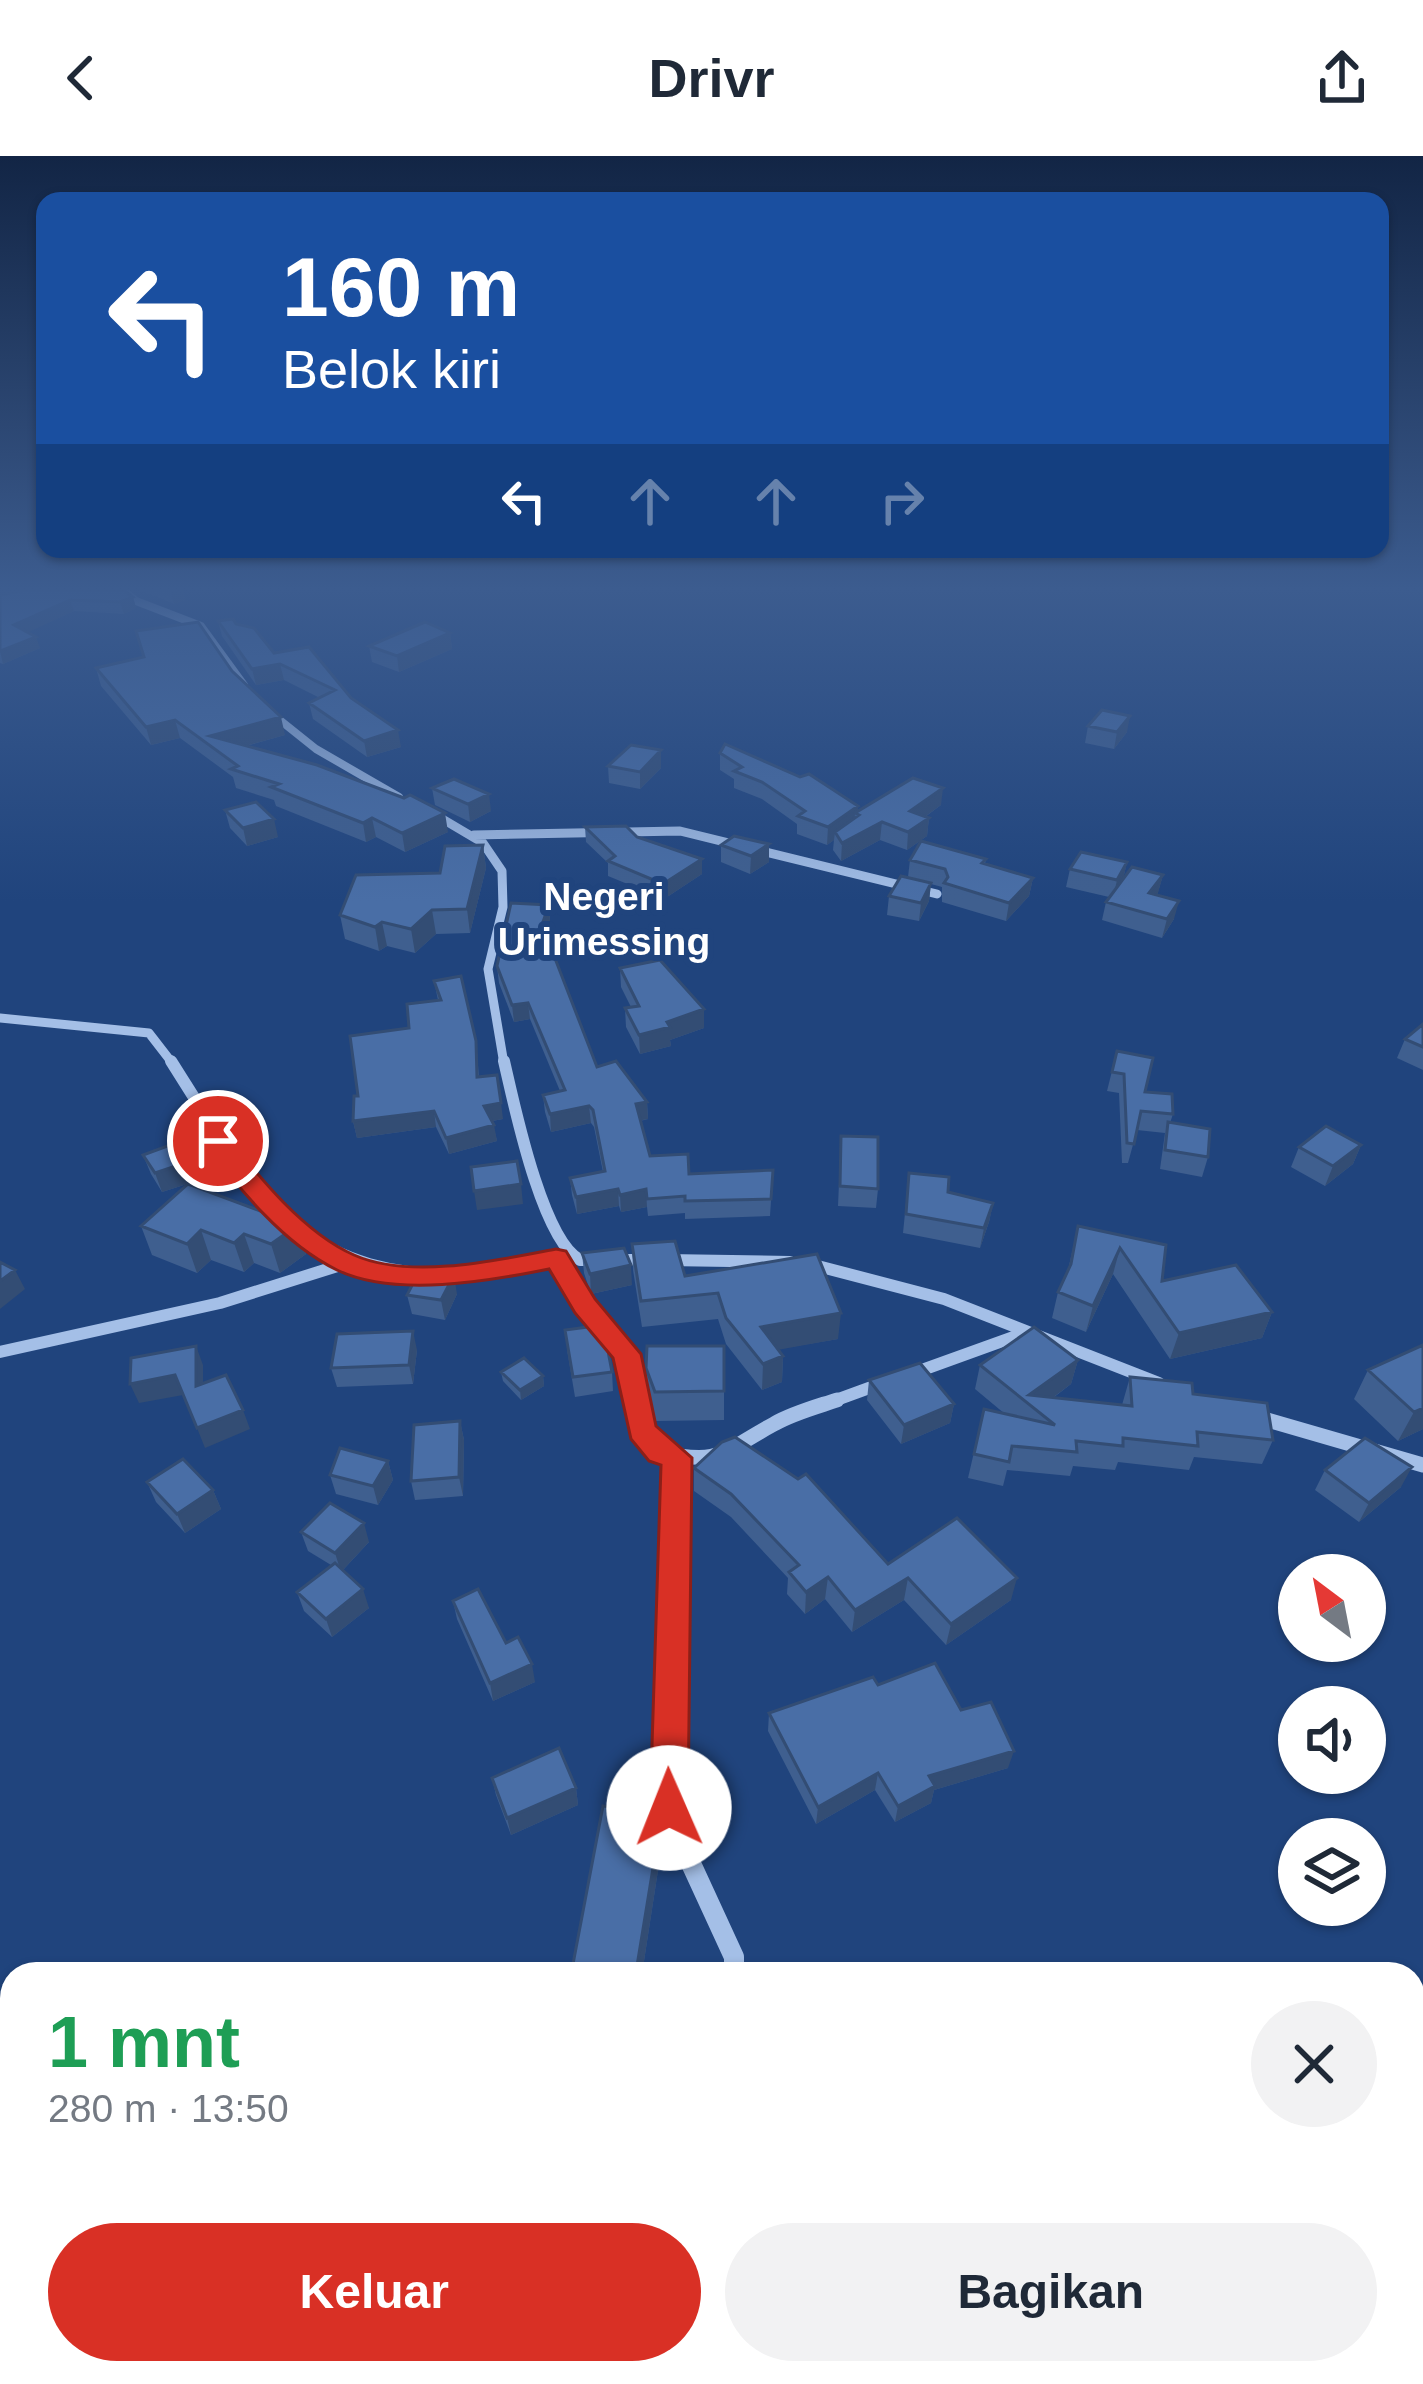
<!DOCTYPE html>
<html lang="id">
<meta charset="utf-8">
<style>
body{margin:0;font-family:Arial,sans-serif;background:#f2f2f3;color:#1f2937;height:100vh;display:flex;flex-direction:column;font-size:45px;white-space:nowrap}
*{box-sizing:border-box;margin:0}
p{font-size:39px;color:#747a83}
.icon{flex:none;width:66px;height:66px;fill:none;stroke:currentColor;stroke-width:2;stroke-linecap:round;stroke-linejoin:round}
.map{position:relative;flex:1;overflow:hidden}
.side{position:absolute;left:0px;top:1806px;width:1425px;height:423px;display:flex;flex-direction:column;background:#fff;border-radius:36px 36px 0 0;box-shadow:0 3px 9px #0004}
.side>*{flex:none}
.banner{position:absolute;left:36px;top:36px;width:1353px;height:366px;border-radius:24px;box-shadow:0 3px 9px #0004;background:#1a4fa0;color:#fff;overflow:hidden}
.needle{width:78px;rotate:328deg}
.controls{position:absolute;left:1278px;top:1398px;display:grid;gap:24px}
.controls a{display:grid;place-items:center;width:108px;height:108px;border-radius:50%;background:#fff;box-shadow:0 3px 9px #0004;font-size:60px}
.pin{position:absolute;display:grid;place-items:center;width:102px;height:102px;color:#fff;margin:-51px;border:6px solid #fff;border-radius:50%;box-shadow:0 3px 12px #0007}
.me{position:absolute;width:132px;margin:-66px;rotate:359deg;stroke-linejoin:round;filter:drop-shadow(0 0 9px #0008)}
.turn{display:flex;align-items:center;gap:42px;height:252px;padding:0 48px;font-size:54px}
.turn .icon{width:156px;height:156px;stroke-width:2.5}
.turn b{display:block;font-size:84px;line-height:102px}
.lanes{display:flex;align-items:center;height:114px;padding:0 48px;background:#0003;justify-content:center;gap:60px;direction:ltr}
.lanes .off{opacity:.35}
.round{display:grid;place-items:center;flex:none;width:126px;height:126px;border-radius:63px;background:#f2f2f3}
.head{display:flex;align-items:center;justify-content:space-between;height:204px;padding:0 48px}
h1{font-size:72px;font-weight:800;line-height:90px;color:#1e9e55}
.action{display:flex;gap:24px;margin-top:auto;padding:24px 48px}
.action a{flex:1;height:138px;border-radius:72px;background:#d93025;color:#fff;font-size:48px;font-weight:800;line-height:138px;text-align:center}
.action a+a{background:#f2f2f3;color:#1f2937}
header{display:flex;justify-content:space-between;align-items:center;height:156px;padding:0 48px;background:#fff;font-size:54px;font-weight:800}
.map>svg:first-child{display:block}
.lines{fill:none;stroke-linecap:round;stroke-linejoin:round}
.minor-far4{stroke:#a4bfe7;stroke-width:8}
.minor-far3{stroke:#a4bfe7;stroke-width:9}
.minor-far2{stroke:#a4bfe7;stroke-width:12}
.minor-far1{stroke:#a4bfe7;stroke-width:15}
.minor{stroke:#a4bfe7;stroke-width:20}
.wall{fill:#3f5f8f}
.shaded-wall{fill:#334d74}
.building{fill:#496ea6;stroke:#334d74;stroke-width:3}
.route{fill:#d93025;stroke:#8d1f18;stroke-width:3}
.labels{text-anchor:middle;stroke-width:12;stroke-linejoin:round;paint-order:stroke}
.far-quarter-label{font-size:39px;font-weight:bold;fill:#fff;stroke:#20447d}
</style>
<header><svg class="icon" aria-label="back" viewBox="0 0 24 24"><path d="M15 5l-7 7 7 7"/></svg>Drivr<svg class="icon" aria-label="share" viewBox="0 0 24 24"><path d="M12 15V3M7 8l5-5 5 5M5 13v7h14v-7"/></svg></header>
<div class="map">
<svg width="1423" height="2228" viewBox="0 0 1423 2228">
<rect width="100%" height="100%" fill="#20447d"/>
<g class="lines">
<path class="minor-far4" d="M123,434L136,445L201,470L244,529
M271,557L316,593L399,641"/>
<path class="minor-far3" d="M434,658L483,687L502,715L503,751L488,813L504,908
M474,679L680,675L937,738
M0,862L149,877L173,908"/>
<path class="minor-far2" d="M171,905C254,1036 299,1126 473,1118C507,1116 540,1105 573,1101
M504,905C514,948 542,1084 580,1104H646
M556,1102L585,1150L627,1198L637,1247
M666,1104L790,1106
M810,1108L944,1143L1159,1227
M0,1196L220,1147L347,1107
M911,1218L1027,1176
M828,1247L880,1228"/>
<path class="minor-far1" d="M636,1244L642,1274L659,1296C722,1310 722,1296 774,1268C793,1257 816,1251 837,1244
M1257,1261L1423,1309
M676,1302L669,1652L677,1678"/>
<path class="minor" d="M676,1675L734,1801V1818
M729,2217L732,2228"/>
</g>
<path class="wall" d="M141,434H183L185,444L174,448Z
M0,439L133,441L136,452L124,458L74,455L27,476L40,492L3,508L0,507Z
M218,465L236,468L274,497L351,542L401,591L367,601L313,563L309,547L320,542L284,524L256,529L222,480Z
M450,477L452,493L399,516L372,506L369,490Z
M96,512L232,515L285,579L246,590L448,676L405,696L376,681L366,686L276,650L274,644L236,632L233,621L180,582L151,589L101,530Z
M1088,570L1127,576L1114,593L1085,587Z
M661,594V612L640,633L609,627L608,610Z
M720,597L858,650V656L941,649L925,661L929,662L927,680L907,694L880,684L841,705L833,694L834,684L827,689L797,678V668L762,643L734,632V623L720,614Z
M432,632L491,655L470,666L435,649Z
M225,654L278,681L247,690L230,672Z
M585,671L637,681L702,703V718L664,743L608,720V707L586,686Z
M483,689L486,712L470,777L436,778L415,797L387,790L379,795L345,783L340,759L440,717Z
M721,689L769,706L750,718L721,706Z
M986,703L985,708L1033,722L1029,740L1006,765L942,746V731L931,728L929,745L919,765L887,759L889,740L908,721L910,704Z
M1127,706L1123,723L1163,719L1157,739L1174,763L1162,782L1102,764L1106,746L1109,741L1066,731L1070,713Z
M549,749L550,765L541,793L597,911L647,946L648,963L640,965L650,1000L689,1018L773,1014L770,1060L685,1063V1057L648,1060L647,1051L621,1056L619,1050L577,1058L572,1039L570,1022L603,1016L594,971L591,967L551,976L545,956L543,939L560,935L530,863L514,866L499,827L497,810Z
M620,812L704,872L670,884L671,890L640,898L626,871L625,852L631,851L621,831Z
M434,825L476,885L479,921L503,963L492,965L497,985L449,998L436,971L357,982L353,965L358,940L409,872L438,844Z
M1423,868V914L1397,902L1405,883Z
M1117,895L1145,936L1173,958L1170,967L1208,1001L1202,1021L1160,1013L1165,977L1137,974L1128,1007H1122L1119,937L1107,935Z
M841,980L878,1033L876,1052L838,1050Z
M1361,989L1353,1008L1325,1030L1291,1011L1299,991Z
M143,999L209,1021L162,1036L151,1018Z
M909,1017L948,1036L993,1047L989,1066L980,1092L903,1077Z
M298,1069L306,1098L280,1117L254,1107L244,1116L211,1104L197,1117L152,1099L141,1070Z
M1078,1070L1166,1089L1162,1125L1272,1156L1262,1182L1170,1203L1113,1118L1086,1176L1052,1162L1058,1136L1068,1114Z
M632,1088L685,1120L838,1183L778,1193L783,1200L782,1226L762,1234L726,1188L718,1163L642,1171L633,1114Z
M582,1097L632,1129L591,1138L584,1117Z
M457,1138L445,1164L412,1158L407,1139Z
M1423,1189V1273L1398,1285L1354,1243L1368,1214Z
M724,1190V1264L656,1265L648,1241L646,1212Z
M567,1193L612,1216L613,1235L575,1241Z
M417,1194L413,1228L337,1231L331,1212Z
M1078,1204L1071,1228L1053,1242L1122,1249L1130,1221L1193,1238L1273,1284L1262,1308L1194,1301L1189,1314L1118,1306L1115,1314L1073,1310L1070,1320L1007,1314L1003,1330L968,1322L984,1253L1005,1258L975,1233L980,1209Z
M501,1216L543,1220L544,1230L521,1244L503,1225Z
M869,1224L954,1248L950,1267L901,1288L867,1244Z
M460,1265L464,1284L463,1340L415,1344L411,1325Z
M388,1305L393,1324L378,1349L336,1338L330,1319Z
M694,1312L888,1408L1011,1444L946,1489L904,1444L852,1476L825,1443L805,1458L787,1438L788,1422L731,1361L694,1335Z
M1325,1314L1401,1331L1359,1366L1315,1334Z
M147,1326L213,1334L221,1353L185,1377L156,1346Z
M301,1376L369,1386L343,1414L369,1452L332,1481L304,1455L297,1436L331,1409L308,1395Z
M453,1445L506,1487L535,1526L493,1545L457,1463Z
M878,1529L961,1554L1008,1612L934,1634L931,1647L895,1666L875,1634L816,1668L768,1575L769,1557Z
M492,1622L576,1632L578,1649L511,1679L496,1639Z
M663,1682L642,1818H574L573,1808Z
M1032,2217H1195L1202,2228H1037Z"/>
<path class="shaded-wall" d="M178,434H183L185,444L174,448L171,437Z
M133,441L136,452L124,458L120,446Z
M70,444L74,455L18,481L14,469Z
M450,477L452,493L399,516L397,500Z
M36,481L40,492L3,508L0,495Z
M280,508L284,524L256,529L252,513Z
M1130,560L1127,576L1114,593L1117,576Z
M281,561L285,579L220,597L210,580Z
M175,564L180,582L151,589L146,571Z
M398,574L401,591L367,601L364,585Z
M661,594V612L640,633V616Z
M943,632L941,649L908,673L910,655Z
M489,638L491,655L470,666L468,648Z
M858,650V658L855,657L854,670L835,676L834,684L827,689L828,671Z
M445,657L448,676L405,696L402,677Z
M372,662L376,681L366,686L363,667Z
M929,662L927,680L907,694L908,676Z
M274,663L278,681L247,690L243,672Z
M882,666L880,684L841,705L842,687Z
M769,688V706L750,718L751,700Z
M483,689L486,712L470,777L467,753Z
M702,703V718L664,743L663,728Z
M1127,706L1123,724L1113,742L1117,724Z
M1163,719L1158,737L1144,756L1149,737Z
M1033,722L1029,740L1006,765L1009,747Z
M931,727L929,745L919,765L921,747Z
M1179,745L1174,763L1162,782L1167,763Z
M549,749L550,765L535,810L533,794Z
M432,754L436,778L415,797L411,773Z
M382,766L387,790L379,795L375,771Z
M528,847L530,863L514,866L512,849Z
M704,853V872L670,884L671,890L640,898L639,879L667,866Z
M647,946L648,963L637,965L636,948Z
M501,947L503,963L486,966L484,950Z
M589,950L591,967L551,976L550,958Z
M434,955L436,971L357,982L353,965Z
M494,969L497,985L449,998L446,982Z
M1361,989L1353,1008L1325,1030L1333,1010Z
M203,1001L209,1021L162,1036L155,1017Z
M521,1028L523,1048L477,1054L474,1035Z
M618,1033L619,1050L577,1058L576,1041Z
M646,1033L647,1051L621,1056L620,1039Z
M993,1047L989,1066L980,1092L984,1072Z
M298,1069L306,1098L280,1117L271,1088Z
M201,1074L211,1104L197,1117L187,1088Z
M244,1078L254,1107L244,1116L234,1087Z
M1120,1092L1113,1118L1086,1176L1093,1150Z
M631,1109L632,1129L591,1138L590,1118Z
M15,1114L25,1133L0,1153V1125Z
M454,1119L457,1138L445,1164L441,1144Z
M1272,1156L1262,1182L1170,1203L1179,1177Z
M841,1157L838,1183L760,1197L761,1171Z
M413,1175L417,1194L413,1228L409,1209Z
M196,1190L203,1209V1250L196,1230Z
M783,1200L782,1226L762,1234L763,1208Z
M1078,1204L1071,1228L1036,1254L1029,1239Z
M175,1219L183,1239L139,1247L130,1228Z
M543,1220L544,1230L521,1244L520,1234Z
M954,1248L950,1267L901,1288L904,1269Z
M1423,1252V1273L1398,1285L1414,1256Z
M243,1254L250,1273L205,1292L197,1272Z
M460,1265L464,1284L463,1340L459,1321Z
M388,1305L393,1324L378,1349L373,1330Z
M1412,1311L1401,1331L1359,1366L1369,1347Z
M213,1334L221,1353L185,1377L177,1358Z
M364,1367L369,1386L341,1416L335,1397Z
M828,1421L825,1443L805,1458L806,1436Z
M908,1422L904,1444L852,1476L855,1454Z
M1017,1422L1011,1444L946,1489L951,1468Z
M363,1433L369,1452L332,1481L326,1463Z
M532,1508L535,1526L493,1545L490,1527Z
M1014,1595L1008,1612L934,1634L931,1647L895,1666L898,1650L929,1620Z
M878,1617L875,1634L816,1668L818,1651Z
M576,1632L578,1649L511,1679L507,1662Z
M662,1657L663,1682L642,1818H636Z
M282,2217H292V2228H282Z"/>
<path class="building" d="M25,434H124L133,441L120,446L70,444L14,469L36,481L0,495V439Z
M233,463L236,468L254,472L274,497L309,491L351,542L398,574L364,585L309,547L335,534L280,508L252,513L218,465Z
M198,466L232,515L281,561L210,580L317,609L404,642L410,639L445,657L402,677L372,662L363,667L271,631L279,628L231,613L238,610L175,564L146,571L96,512L144,501L136,475Z
M425,466L450,477L397,500L369,490Z
M1102,554L1130,560L1117,576L1088,570Z
M725,588L800,621L809,618L858,650L828,671L798,660L805,655L762,626L734,615L742,611L720,597Z
M631,589L661,594L640,616L608,610Z
M913,622L943,632L910,655L929,662L908,676L882,666L842,687L835,676L859,659L855,657Z
M454,623L489,638L468,648L432,632Z
M256,646L274,663L243,672L225,654Z
M626,670L637,681L702,703L663,728L608,705L615,700L585,671Z
M734,680L769,688L751,700L721,689Z
M921,685L986,703L982,707L1033,722L1009,747L944,727L948,721L945,713L910,704Z
M483,689L467,753L432,754L411,773L382,766L375,771L340,759L356,719L440,717L445,690Z
M1081,696L1127,706L1117,724L1070,713Z
M1132,711L1163,719L1149,737L1179,745L1167,763L1106,746Z
M901,720L931,727L921,747L889,740Z
M511,747L549,749L533,794L551,792L597,911L616,905L647,946L636,948L650,1000L688,998L689,1018L773,1014L771,1043L685,1045V1040L647,1043L646,1033L620,1039L618,1033L576,1041L570,1022L605,1015L593,954L589,950L550,958L543,939L565,934L528,847L512,849L497,810Z
M660,804L704,853L667,866L670,871L639,879L625,852L639,850L620,812Z
M461,820L476,885L477,921L497,919L501,947L484,950L494,969L446,982L434,955L353,965L354,940H358L350,880L409,872L407,848L441,844L434,825Z
M1423,868V891L1405,883Z
M1117,895L1153,902L1145,936L1172,938L1173,958L1141,955L1134,988L1127,987L1124,918L1112,916Z
M1168,966L1210,973L1208,1001L1165,994Z
M1326,970L1361,989L1333,1010L1299,991Z
M841,980L878,981V1033L840,1030Z
M189,982L203,1001L155,1017L143,999Z
M517,1005L521,1028L474,1035L471,1011Z
M909,1017L949,1021L948,1036L993,1047L984,1072L906,1058Z
M188,1028L298,1069L271,1088L244,1078L234,1087L201,1074L187,1088L141,1070Z
M1078,1070L1166,1089L1162,1125L1236,1109L1272,1156L1179,1177L1120,1092L1093,1150L1058,1136L1071,1108Z
M675,1085L685,1120L817,1098L841,1157L761,1171L783,1200L763,1208L726,1162L718,1137L641,1145L632,1088Z
M624,1092L631,1109L590,1118L582,1097Z
M0,1106L15,1114L0,1125Z
M420,1114L454,1119L441,1144L407,1139Z
M603,1169L612,1216L573,1221L565,1174Z
M1034,1171L1078,1204L1029,1239L1132,1250L1130,1221L1192,1227L1193,1238L1267,1247L1273,1284L1197,1276L1198,1290L1123,1282V1290L1076,1285L1077,1296L1012,1290L1009,1306L974,1298L984,1253L1055,1269L980,1209Z
M413,1175L409,1209L331,1212L337,1178Z
M1423,1189V1252L1414,1256L1368,1214Z
M196,1190V1230L226,1219L243,1254L197,1272L175,1219L130,1228L131,1202Z
M647,1190H724V1235L655,1236L646,1212Z
M524,1202L543,1220L520,1234L501,1216Z
M920,1207L954,1248L904,1269L869,1224Z
M460,1265L459,1321L411,1325L414,1269Z
M735,1281L798,1323L806,1318L888,1408L957,1362L1017,1422L951,1468L908,1422L855,1454L828,1421L806,1436L789,1416L799,1409L731,1338L694,1312L722,1286Z
M1365,1282L1412,1311L1369,1347L1325,1314Z
M340,1292L388,1305L373,1330L330,1319Z
M183,1303L213,1334L177,1358L147,1326Z
M330,1347L364,1367L335,1397L301,1376Z
M335,1407L363,1433L326,1463L297,1436Z
M478,1433L506,1487L518,1481L532,1508L490,1527L453,1445Z
M935,1507L961,1554L991,1546L1014,1595L929,1620L935,1630L898,1650L878,1617L818,1651L769,1557L873,1521L878,1529Z
M559,1592L576,1632L507,1662L492,1622Z
M603,1650L662,1657L636,1816L573,1808Z
M209,2217H282V2228H209Z
M1050,2217H1195L1202,2228H1056Z"/>
<linearGradient id="sky" x2="0" y2="1"><stop stop-color="#122545"/><stop offset="0.58" stop-color="#3c5c8f"/><stop offset="1" stop-color="#3c5c8f" stop-opacity="0"/></linearGradient>
<rect width="1423" height="746" fill="url(#sky)"/>
<path class="route" d="M218,977L226,979C259,1021 304,1077 354,1099C410,1124 499,1104 556,1093L566,1095L595,1143L641,1198L656,1270L692,1302L688,1652L682,1665L669,1670L656,1665L650,1652L661,1309L649,1305L631,1283L613,1202L575,1157L549,1113C490,1125 394,1142 337,1114C284,1088 237,1032 205,985Z"/>
<g class="labels">
<g class="far-quarter-label">
<text x="604" y="754">Negeri<tspan x="604" dy="45">Urimessing</tspan></text>
</g>
</g>
</svg>
<div class="controls">
<a><svg class="needle" viewBox="-14 -14 28 28"><path d="M0-13l5 13h-10z" fill="#e53935"/><path d="M0 13l5-13h-10z" fill="#747a83"/></svg></a>
<a><svg class="icon" aria-label="sound" viewBox="0 0 24 24"><path d="M4 9h4l5-4v14l-5-4H4zM17 9q2 3 0 6"/></svg></a>
<a><svg class="icon" aria-label="layers" viewBox="0 0 24 24"><path d="M12 4l9 5-9 5-9-5zM3 14l9 5 9-5"/></svg></a>
</div>
<div class="pin" style="left:218px;top:985px;background:#d93025"><svg class="icon" aria-label="arrive" viewBox="0 0 24 24"><path d="M6 21V4h12l-3 4 3 4H6"/></svg></div>
<svg class="me" style="left:669px;top:1652px" viewBox="-20 -20 40 40"><circle r="19" fill="#fff"/><path d="M0-13L10 11 0 6-10 11z" fill="#d93025"/></svg>
<div class="banner">
<div class="turn"><svg class="icon" aria-label="left" viewBox="0 0 24 24"><path d="M17 20v-9H6M10 6l-5 5 5 5"/></svg><div><b>160 m</b>Belok kiri</div></div>
<div class="lanes"><svg class="icon" aria-label="left" viewBox="0 0 24 24"><path d="M17 20v-9H6M10 6l-5 5 5 5"/></svg><svg class="icon off" aria-label="ahead" viewBox="0 0 24 24"><path d="M12 20V5M6 11l6-6 6 6"/></svg><svg class="icon off" aria-label="ahead" viewBox="0 0 24 24"><path d="M12 20V5M6 11l6-6 6 6"/></svg><svg class="icon off" aria-label="right" viewBox="0 0 24 24"><path d="M7 20v-9h11M14 6l5 5-5 5"/></svg></div>
</div>
<section class="side">
<div class="head"><div><h1>1 mnt</h1><p>280 m · 13:50</p></div><a class="round"><svg class="icon" aria-label="close" viewBox="0 0 24 24"><path d="M6 6l12 12M18 6L6 18"/></svg></a></div>
<div class="action"><a>Keluar</a><a>Bagikan</a></div>
</section>
</div>
